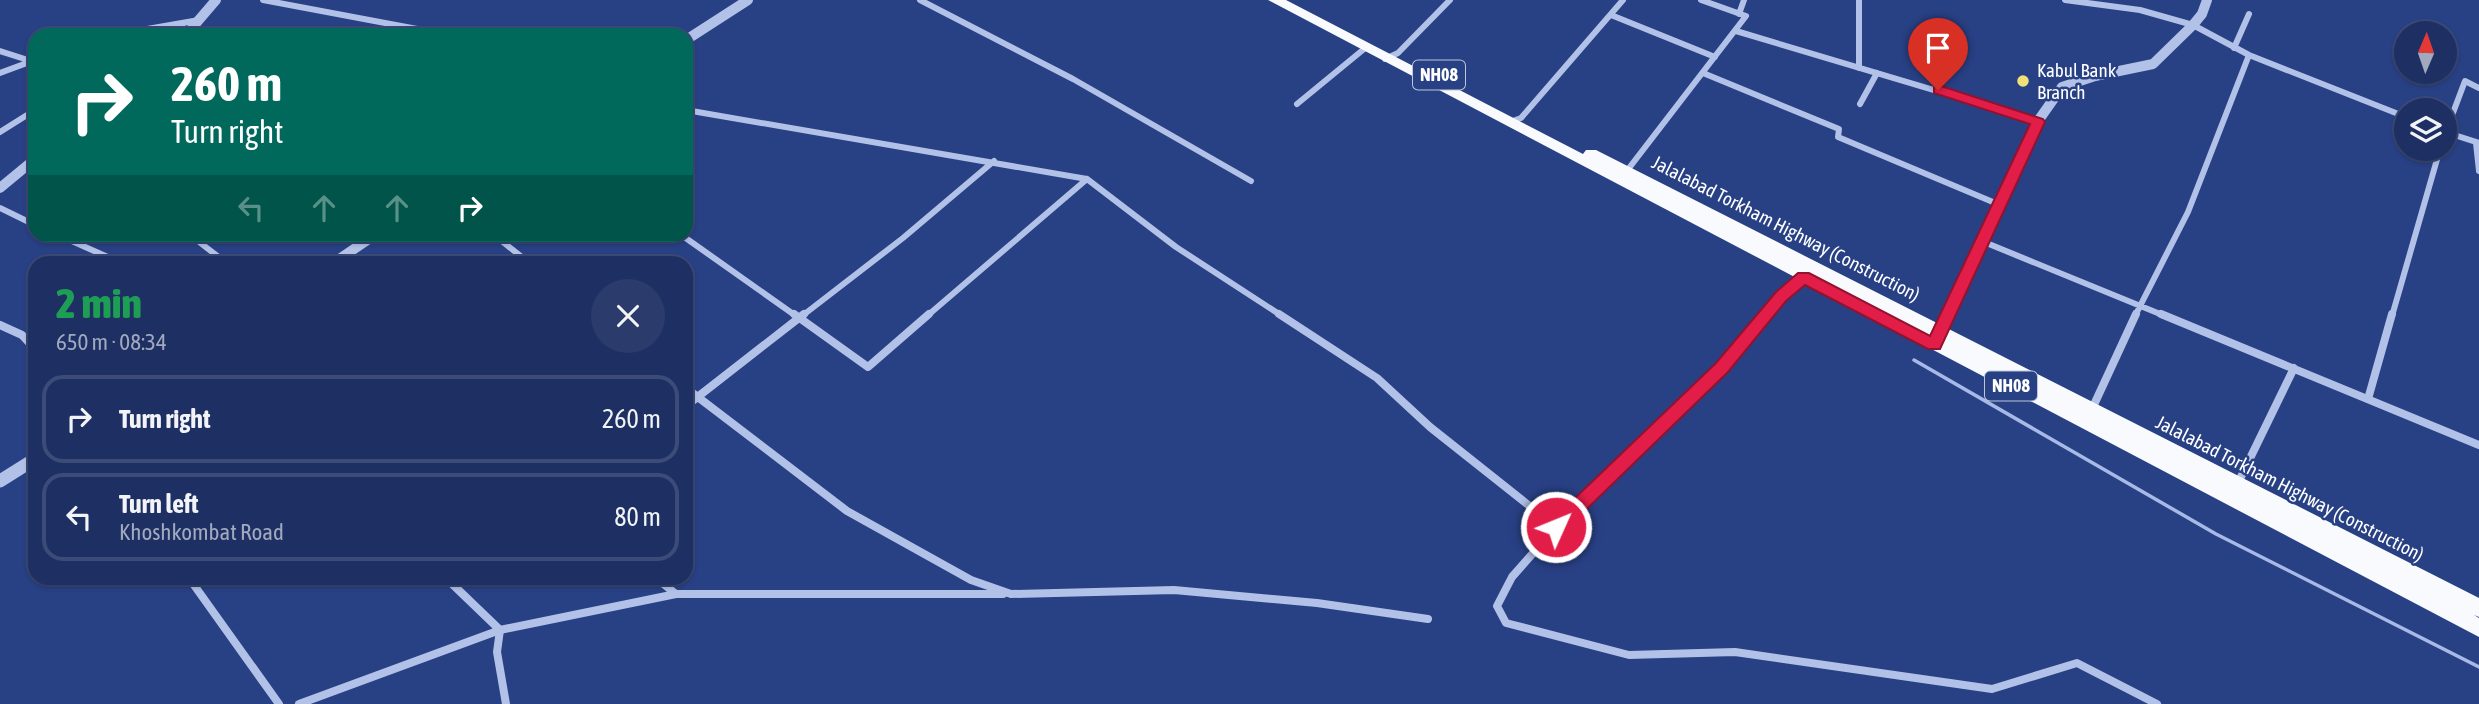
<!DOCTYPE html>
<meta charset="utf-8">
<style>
body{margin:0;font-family:"Asap Condensed",sans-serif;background:#2b3c6c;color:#f1f3f6;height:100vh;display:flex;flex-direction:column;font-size:26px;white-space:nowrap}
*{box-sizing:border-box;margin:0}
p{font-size:23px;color:#a1a9be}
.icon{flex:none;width:38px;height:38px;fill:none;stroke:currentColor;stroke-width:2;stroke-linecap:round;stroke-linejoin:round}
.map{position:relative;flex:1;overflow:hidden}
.drawer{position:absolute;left:28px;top:256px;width:665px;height:329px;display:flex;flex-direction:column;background:#1e3063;border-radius:21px;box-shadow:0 2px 5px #0004,0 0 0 2px #3c4b78}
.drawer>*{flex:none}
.guide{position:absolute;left:28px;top:28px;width:665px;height:214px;border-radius:21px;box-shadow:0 2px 5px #0004,0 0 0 2px #3c4b78;background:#00695c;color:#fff;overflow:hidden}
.needle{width:46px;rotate:2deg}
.fabs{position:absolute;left:2394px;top:21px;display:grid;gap:14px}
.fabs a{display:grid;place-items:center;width:63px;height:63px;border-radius:50%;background:#1e3063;box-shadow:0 2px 5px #0004,0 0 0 2px #3c4b78;font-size:35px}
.pin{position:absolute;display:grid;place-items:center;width:60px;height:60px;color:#fff;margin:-72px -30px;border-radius:50% 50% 50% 0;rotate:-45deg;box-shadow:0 0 7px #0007}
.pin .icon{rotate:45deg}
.me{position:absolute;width:77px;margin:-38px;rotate:46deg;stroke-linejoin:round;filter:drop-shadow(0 0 5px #0008)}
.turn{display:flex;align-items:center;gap:24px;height:147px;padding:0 28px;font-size:32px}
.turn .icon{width:91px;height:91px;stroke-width:2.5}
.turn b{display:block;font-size:49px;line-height:60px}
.lanes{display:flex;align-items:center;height:66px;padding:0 28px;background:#0003;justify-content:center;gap:35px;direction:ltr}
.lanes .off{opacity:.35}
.round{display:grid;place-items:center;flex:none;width:74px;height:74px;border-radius:37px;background:#2b3c6c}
.summary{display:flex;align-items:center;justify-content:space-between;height:119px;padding:0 28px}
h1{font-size:42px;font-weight:800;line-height:52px;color:#1e9e55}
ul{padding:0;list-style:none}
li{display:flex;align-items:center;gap:21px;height:88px;margin:0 14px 10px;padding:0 14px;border:4px solid #3c4b78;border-radius:21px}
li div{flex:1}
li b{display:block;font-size:26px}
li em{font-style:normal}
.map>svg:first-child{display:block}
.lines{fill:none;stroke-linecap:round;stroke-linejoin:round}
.stream{stroke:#a6b9e7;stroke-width:3.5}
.minor-far1{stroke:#b2c1e7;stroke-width:6}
.minor{stroke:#b2c1e7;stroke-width:8}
.tertiary-far1{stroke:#b2c1e7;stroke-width:10}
.tertiary{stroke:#b2c1e7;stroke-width:13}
.trunk{fill:#f9fafe;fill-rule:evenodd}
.route{fill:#e11d48;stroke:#92132f;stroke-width:2}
.poi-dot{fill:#efe178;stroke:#284084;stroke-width:2.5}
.labels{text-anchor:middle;stroke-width:5;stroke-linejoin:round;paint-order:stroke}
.shield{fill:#284084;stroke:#bec6da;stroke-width:2}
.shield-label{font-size:18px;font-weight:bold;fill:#fff}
.poi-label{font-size:19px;fill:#fff;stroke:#284084;text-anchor:start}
.street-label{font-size:19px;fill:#fff;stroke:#284084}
</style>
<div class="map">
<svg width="2479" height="704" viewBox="0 0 2479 704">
<rect width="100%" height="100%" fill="#284084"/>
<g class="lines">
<path class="stream" d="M1914,360L2216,534L2479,667"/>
<path class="minor-far1" d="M263,0L449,35
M920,0L1073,79L1251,181
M1859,0V68
M2065,0L2140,10L2193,25L2249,55L2406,117
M1739,14L1744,0
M1611,15L1715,57
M1736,31L2038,121
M190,32L205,35
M113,35L199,20
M162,35L183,24
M2234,48L2249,14
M0,51L31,61
M1385,59L1398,53L1450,0
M0,73L35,60
M1703,73L1839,129L1838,137L2000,205
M1297,104L1364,49
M1860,104L1877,73
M686,110L1087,179L1176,247L1282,316
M1510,122L1521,118L1623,0
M0,132L35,110
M2445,132L2479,143
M2445,134L2465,81L2479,88
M2476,143L2479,171
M1626,172L1746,16L1701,0
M0,208L35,225
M56,234L119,262
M189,234L225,262
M493,234L528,262
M680,234L796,316
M1984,242L2165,316
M802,316L903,238L994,161
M927,316L1087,179
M1765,316L1781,297L1804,277
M2135,316L2188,212L2249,55
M2392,316L2440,149"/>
<path class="minor" d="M794,314L868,367L929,314
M1279,314L1377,378L1430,427L1556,527
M1767,314L1722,368L1556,527L1512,577L1497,606L1506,623L1629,655L1735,652L1992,689L2077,663L2157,704
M2161,314L2479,445
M0,325L22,335L35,349
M686,388L847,511L971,580L1011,594L1174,590L1317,603L1428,619
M2368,399L2392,314
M686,406L804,314
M2092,409L2136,314
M2238,483L2294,368
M189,578L279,704
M446,578L500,630L497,652L506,704
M656,578L676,594
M299,704L500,630L676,594H1003"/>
<path class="tertiary-far1" d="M186,35L216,0
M686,40L748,0
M0,188L35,159
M335,262L376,234
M1947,316L2038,121L2062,87L2095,76L2153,64L2193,25L2202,14L2207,0"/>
<path class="tertiary" d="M1937,338L1948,314
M0,481L35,459"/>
<path class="trunk" d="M1268,0H1286L1583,154L1586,150H1596L2479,598V617L2474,615L2479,618V637Z"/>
</g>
<path class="route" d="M1938,85L2043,119L2045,122L1940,349H1928L1805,285L1786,301L1728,372L1562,533L1556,535L1550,533L1547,527L1550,522L1716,363L1776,292L1798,273H1809L1930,336L2030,124L1934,93V87Z"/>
<circle class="poi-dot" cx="2023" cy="81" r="7"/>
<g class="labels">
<g class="shield">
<rect x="1413" y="60.5" width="52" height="29" rx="5"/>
<rect x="1985" y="371.5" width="52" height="29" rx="5"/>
</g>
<g class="shield-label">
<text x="1439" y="81">NH08</text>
<text x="2011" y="392">NH08</text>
</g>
<g class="poi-label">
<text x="2037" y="77">Kabul Bank<tspan x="2037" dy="22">Branch</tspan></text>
</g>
<g class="street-label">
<text transform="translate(1786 228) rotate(27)" y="7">Jalalabad Torkham Highway (Construction)</text>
<text transform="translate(2290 488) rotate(27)" y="7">Jalalabad Torkham Highway (Construction)</text>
</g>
</g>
</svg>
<div class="fabs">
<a><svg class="needle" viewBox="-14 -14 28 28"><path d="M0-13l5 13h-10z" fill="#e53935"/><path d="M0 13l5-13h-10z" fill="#a1a9be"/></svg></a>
<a><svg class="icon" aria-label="layers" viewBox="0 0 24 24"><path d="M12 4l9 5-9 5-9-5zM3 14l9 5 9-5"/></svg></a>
</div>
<div class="pin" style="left:1938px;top:90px;background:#d93025"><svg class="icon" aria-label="arrive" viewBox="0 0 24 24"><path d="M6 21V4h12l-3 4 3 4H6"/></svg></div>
<svg class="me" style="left:1556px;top:527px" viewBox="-20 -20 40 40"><circle r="17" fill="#e11d48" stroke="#fff" stroke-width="3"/><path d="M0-11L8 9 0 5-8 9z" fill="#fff"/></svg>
<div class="guide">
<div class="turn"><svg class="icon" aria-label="right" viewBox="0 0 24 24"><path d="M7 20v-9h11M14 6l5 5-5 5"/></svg><div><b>260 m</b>Turn right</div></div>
<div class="lanes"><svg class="icon off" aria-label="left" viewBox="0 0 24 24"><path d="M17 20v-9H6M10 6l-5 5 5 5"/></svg><svg class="icon off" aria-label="ahead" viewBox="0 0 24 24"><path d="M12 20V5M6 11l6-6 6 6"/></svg><svg class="icon off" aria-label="ahead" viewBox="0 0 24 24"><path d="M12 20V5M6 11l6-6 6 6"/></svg><svg class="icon" aria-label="right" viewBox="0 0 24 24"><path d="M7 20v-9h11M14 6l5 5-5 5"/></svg></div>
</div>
<section class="drawer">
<div class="summary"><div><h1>2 min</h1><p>650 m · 08:34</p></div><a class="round"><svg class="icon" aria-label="close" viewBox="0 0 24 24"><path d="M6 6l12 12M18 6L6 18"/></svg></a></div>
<ul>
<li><svg class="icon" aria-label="right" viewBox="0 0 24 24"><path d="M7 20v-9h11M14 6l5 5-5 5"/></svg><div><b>Turn right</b></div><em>260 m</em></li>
<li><svg class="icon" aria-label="left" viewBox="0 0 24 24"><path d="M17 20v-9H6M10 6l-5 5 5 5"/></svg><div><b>Turn left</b><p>Khoshkombat Road</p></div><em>80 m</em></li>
</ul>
</section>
</div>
